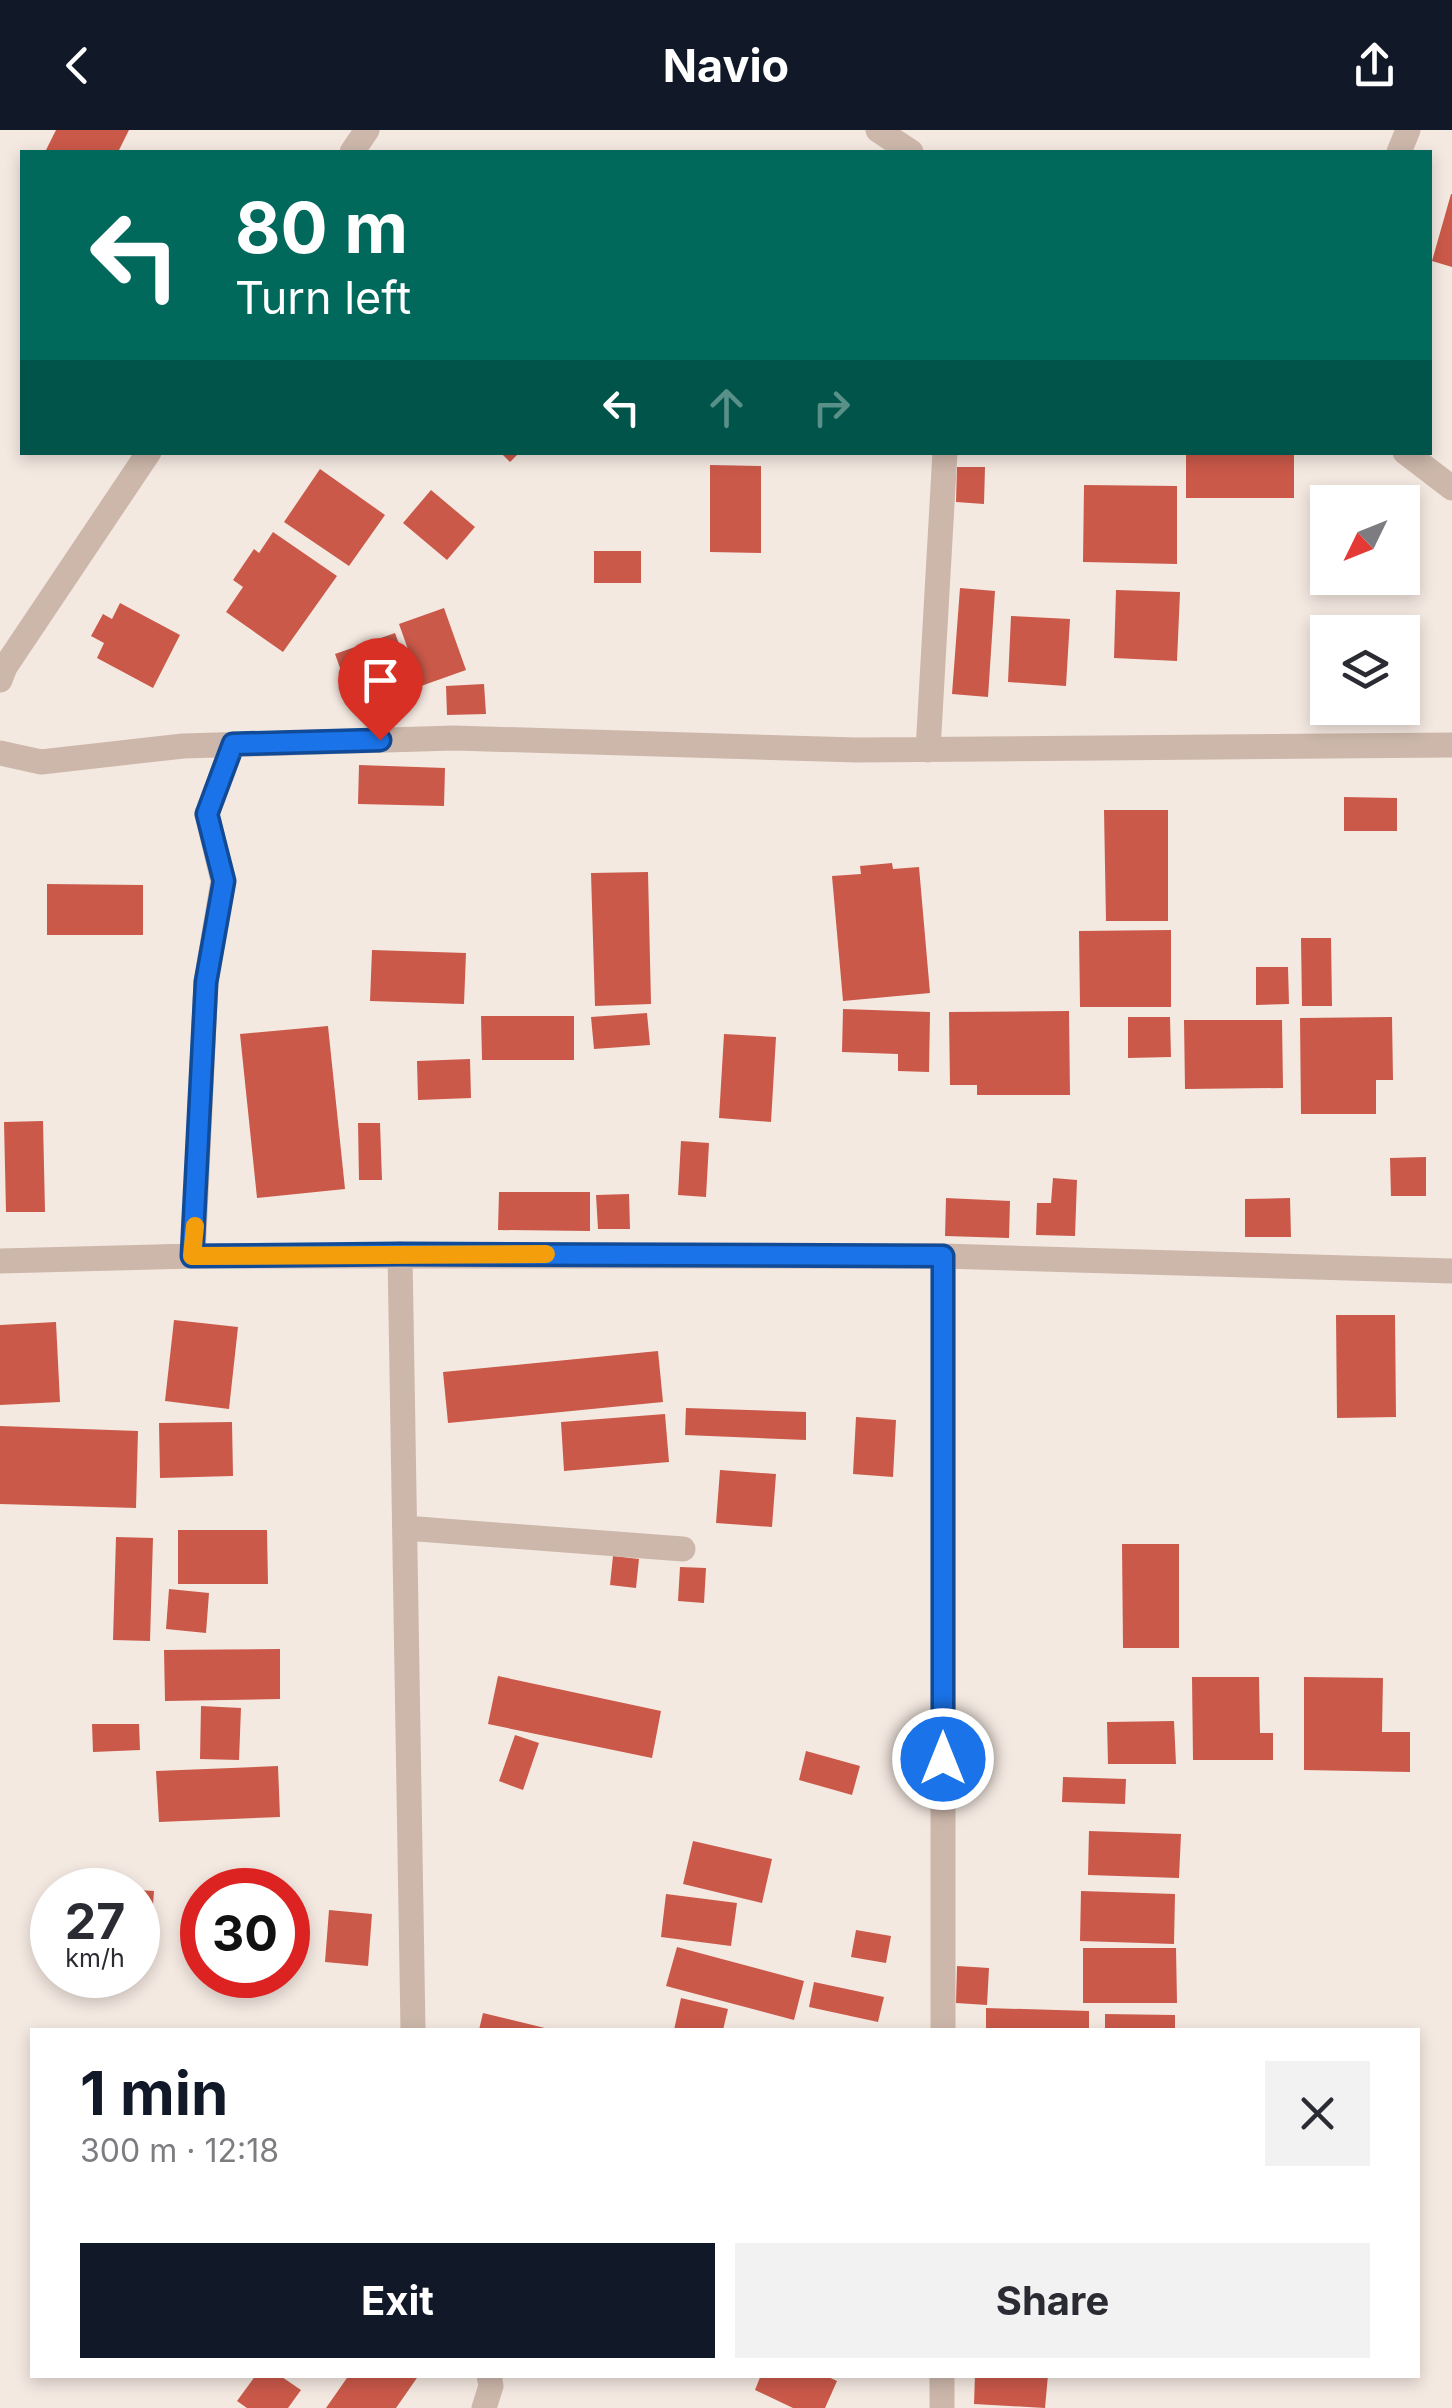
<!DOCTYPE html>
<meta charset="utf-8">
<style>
body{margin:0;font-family:Inter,sans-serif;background:#f2f2f3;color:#2b2b33;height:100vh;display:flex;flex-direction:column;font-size:38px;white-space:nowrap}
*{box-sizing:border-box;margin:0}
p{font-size:32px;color:#7c7c81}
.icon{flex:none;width:55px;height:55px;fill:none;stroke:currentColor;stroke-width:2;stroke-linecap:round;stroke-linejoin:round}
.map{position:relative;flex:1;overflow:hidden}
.details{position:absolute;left:30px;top:1898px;width:1390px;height:350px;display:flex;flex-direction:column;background:#fff;border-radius:0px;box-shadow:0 5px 15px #0003}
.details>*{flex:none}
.banner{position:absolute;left:20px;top:20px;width:1412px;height:305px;border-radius:0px;box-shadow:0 5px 15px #0003;background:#00695c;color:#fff;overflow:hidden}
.needle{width:65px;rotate:227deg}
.fabs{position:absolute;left:1310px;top:355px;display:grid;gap:20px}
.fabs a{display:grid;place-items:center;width:110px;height:110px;border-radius:0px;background:#fff;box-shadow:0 5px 15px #0003;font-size:50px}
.speed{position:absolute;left:30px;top:1738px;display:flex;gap:20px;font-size:50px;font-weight:700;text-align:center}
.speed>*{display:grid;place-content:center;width:130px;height:130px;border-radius:50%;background:#fff;box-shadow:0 5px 15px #0003;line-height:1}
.speed small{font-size:25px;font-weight:400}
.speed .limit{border:15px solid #d22;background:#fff;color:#111}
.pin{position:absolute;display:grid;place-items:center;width:85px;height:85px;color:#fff;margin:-102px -42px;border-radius:50% 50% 50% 0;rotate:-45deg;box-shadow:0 0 10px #0007}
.pin .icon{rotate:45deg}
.me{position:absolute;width:110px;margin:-55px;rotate:0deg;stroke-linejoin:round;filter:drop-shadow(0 0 8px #0008)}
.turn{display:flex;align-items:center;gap:35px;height:210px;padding:0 50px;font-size:45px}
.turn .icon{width:130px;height:130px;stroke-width:2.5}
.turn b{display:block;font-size:70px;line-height:85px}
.lanes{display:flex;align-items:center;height:95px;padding:0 50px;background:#0003;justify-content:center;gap:50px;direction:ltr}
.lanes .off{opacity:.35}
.round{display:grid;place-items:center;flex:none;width:105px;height:105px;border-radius:0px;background:#f2f2f3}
.summary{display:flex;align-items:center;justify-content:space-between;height:170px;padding:0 50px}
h1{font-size:60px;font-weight:700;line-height:75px;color:#111827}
.primary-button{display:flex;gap:20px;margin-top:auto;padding:20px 50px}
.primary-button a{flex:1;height:115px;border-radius:0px;background:#111827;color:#fff;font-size:40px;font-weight:700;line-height:115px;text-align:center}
.primary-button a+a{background:#f2f2f3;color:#2b2b33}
header{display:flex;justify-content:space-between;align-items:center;height:130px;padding:0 50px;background:#111827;color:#fff;font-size:45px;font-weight:700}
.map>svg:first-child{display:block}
.building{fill:#ca5949}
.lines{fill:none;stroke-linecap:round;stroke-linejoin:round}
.minor{stroke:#cdb7ab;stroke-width:25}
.route-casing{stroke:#114b97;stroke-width:25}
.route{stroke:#1a73e8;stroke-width:18}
.slow{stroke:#f59e0b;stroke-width:18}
</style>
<header><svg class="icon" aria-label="back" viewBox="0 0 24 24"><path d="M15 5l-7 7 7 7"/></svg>Navio<svg class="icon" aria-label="share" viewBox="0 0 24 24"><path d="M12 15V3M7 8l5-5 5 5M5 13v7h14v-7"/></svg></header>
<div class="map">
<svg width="1452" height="2278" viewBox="0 0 1452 2278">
<rect width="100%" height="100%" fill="#f4e9e1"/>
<path class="building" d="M56,0H129L118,22H45Z
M1451,64H1452V137L1432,131Z
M500,322H520L510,332Z
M1186,322H1294V368H1186Z
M710,335L761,336V423L710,422Z
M957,337H985L984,374L956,372Z
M320,339L385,385L349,436L284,392Z
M1084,355L1177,356V434L1083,432Z
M431,360L475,397L447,430L403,393Z
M273,402L337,446L283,522L226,482L243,457L233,450L254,419L259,423Z
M594,421H641V453H594Z
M960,458L995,461L988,567L952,564Z
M1116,460L1180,462L1177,531L1114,528Z
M120,473L180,505L153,558L97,528L104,513L91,506L103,484L112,489Z
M444,478L466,540L421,556L399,494Z
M1011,486L1070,489L1066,556L1008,552Z
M395,503L415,558L355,579L335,524Z
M484,554L486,584L447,585L446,556Z
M359,635L445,638L444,676L358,674Z
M1344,667L1397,668V701H1344Z
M1104,680H1168V791H1106Z
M892,733L893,739L919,737L930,863L843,871L832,746L861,744L860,736Z
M648,742L651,874L595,876L591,743Z
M47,754L143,755V805H47Z
M1171,800V877H1080L1079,801Z
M1301,808H1331L1332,876H1302Z
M372,820L466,823L464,874L370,871Z
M1256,837H1288L1289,874L1256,875Z
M843,879L930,882L929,942L898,941V924L842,922Z
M1069,881L1070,965H977V955H950L949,882Z
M647,883L650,915L594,919L591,887Z
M481,886H574V930H482Z
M1128,887H1170L1171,927L1128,928Z
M1392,887L1393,950H1376V984H1301L1300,888Z
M1184,890H1282L1283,958L1185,959Z
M328,896L345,1059L257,1068L240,904Z
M724,904L776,907L771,992L719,988Z
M470,929L471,968L418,970L417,931Z
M43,991L45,1082H6L4,992Z
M358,993H380L382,1050H359Z
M681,1011L709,1013L706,1067L678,1065Z
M1426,1027V1066H1391L1390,1028Z
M1053,1048L1077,1050L1075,1106L1036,1105L1037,1073H1051Z
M499,1062H590V1101L498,1100Z
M629,1064L630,1099H598L596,1065Z
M946,1068L1010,1071L1009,1108L945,1106Z
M1290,1068L1291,1107H1245V1069Z
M1336,1185H1395L1396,1287L1337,1288Z
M174,1190L238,1197L229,1279L165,1271Z
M56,1192L60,1272L0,1275V1195Z
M658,1221L663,1272L448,1293L443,1242Z
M686,1278L806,1282V1310L685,1305Z
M665,1284L669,1332L564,1341L561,1292Z
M856,1287L896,1290L893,1347L853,1344Z
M232,1292L233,1346L160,1348L159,1293Z
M0,1296L138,1301L136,1378L0,1374Z
M720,1340L776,1344L772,1397L716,1393Z
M178,1400H267L268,1454H178Z
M116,1407L153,1408L150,1511L113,1510Z
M1122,1414H1179V1518H1123Z
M613,1426L639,1429L636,1458L610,1455Z
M680,1437L706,1438L704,1473L678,1471Z
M169,1459L209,1463L206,1503L166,1499Z
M280,1519V1569L165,1571L164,1520Z
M498,1546L661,1581L652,1628L488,1594Z
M1192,1547H1259L1260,1603H1273V1630H1193Z
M1304,1547L1383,1548L1382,1602H1410V1642L1304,1640Z
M201,1576L241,1578L239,1630L200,1629Z
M1174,1591L1176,1634H1108L1107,1592Z
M92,1594H139L140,1620L93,1622Z
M515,1605L539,1613L523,1660L499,1651Z
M806,1621L860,1636L852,1665L799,1650Z
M278,1636L280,1687L159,1692L156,1641Z
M1063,1647L1126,1649L1125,1674L1062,1672Z
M1089,1701L1181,1704L1179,1748L1088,1745Z
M693,1711L772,1729L762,1773L683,1754Z
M138,1760L154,1761L151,1805L138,1804Z
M1081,1761L1175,1764L1174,1814L1080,1811Z
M666,1764L737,1773L731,1816L661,1807Z
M329,1780L372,1784L368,1836L325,1832Z
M856,1800L891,1806L886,1833L851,1827Z
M677,1817L804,1851L794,1890L666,1856Z
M1083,1818H1176L1177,1873H1083Z
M957,1836L989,1838L987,1875L956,1873Z
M814,1852L884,1867L878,1892L809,1877Z
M681,1868L728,1879L723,1900H674Z
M986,1878L1089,1881V1900H986Z
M483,1883L549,1899V1900H479Z
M1105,1884L1175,1885V1900H1105Z
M256,2245H279L301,2260L288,2278H247L237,2271Z
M349,2245H419L396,2278H326Z
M761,2245H824L837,2251L825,2278H793L755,2260Z
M975,2245H1048L1045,2278L974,2274Z"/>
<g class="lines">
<path class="minor" d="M878,0L911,22
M352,22L367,0
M1399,22L1408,0
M1405,322L1452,358
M0,550L5,537L149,322
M233,614L207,684L223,751L206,852L193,1126H943L1452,1141
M928,620L945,322
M0,623L41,632L183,616L454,608L857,620L1452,615
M400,1124L413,1900
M0,1131L193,1126
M405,1398L683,1419
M943,1900V1126
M484,2278L491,2256L489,2245
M942,2278V2245"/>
</g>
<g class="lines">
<g class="route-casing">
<path id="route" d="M380,610L233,614L207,684L224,751L206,852L192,1126L400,1124L943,1126V1629"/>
</g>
<use href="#route" class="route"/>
<path class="slow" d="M195,1096L192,1126L546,1124"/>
</g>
</svg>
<div class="fabs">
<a><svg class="needle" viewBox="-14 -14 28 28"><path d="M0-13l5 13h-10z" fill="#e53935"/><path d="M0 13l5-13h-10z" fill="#7c7c81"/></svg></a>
<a><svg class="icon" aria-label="layers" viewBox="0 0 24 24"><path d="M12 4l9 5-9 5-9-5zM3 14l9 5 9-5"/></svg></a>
</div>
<div class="speed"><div>27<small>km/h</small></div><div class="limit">30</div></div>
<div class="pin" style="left:380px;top:610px;background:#d93025"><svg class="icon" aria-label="arrive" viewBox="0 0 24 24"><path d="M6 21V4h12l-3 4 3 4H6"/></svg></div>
<svg class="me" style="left:943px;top:1629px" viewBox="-20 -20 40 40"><circle r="17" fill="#1a73e8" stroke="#fff" stroke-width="3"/><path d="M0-11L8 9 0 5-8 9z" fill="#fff"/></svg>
<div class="banner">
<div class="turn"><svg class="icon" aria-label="left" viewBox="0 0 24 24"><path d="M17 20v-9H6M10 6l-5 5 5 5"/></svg><div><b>80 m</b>Turn left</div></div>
<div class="lanes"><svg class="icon" aria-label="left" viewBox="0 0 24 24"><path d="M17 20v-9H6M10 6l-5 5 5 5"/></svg><svg class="icon off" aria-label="ahead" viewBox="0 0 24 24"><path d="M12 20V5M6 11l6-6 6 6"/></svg><svg class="icon off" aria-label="right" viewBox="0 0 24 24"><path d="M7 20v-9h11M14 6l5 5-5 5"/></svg></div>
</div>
<section class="details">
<div class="summary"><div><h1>1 min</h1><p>300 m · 12:18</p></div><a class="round"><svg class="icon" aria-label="close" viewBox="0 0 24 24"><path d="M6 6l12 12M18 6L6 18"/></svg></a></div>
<div class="primary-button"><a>Exit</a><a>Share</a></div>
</section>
</div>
